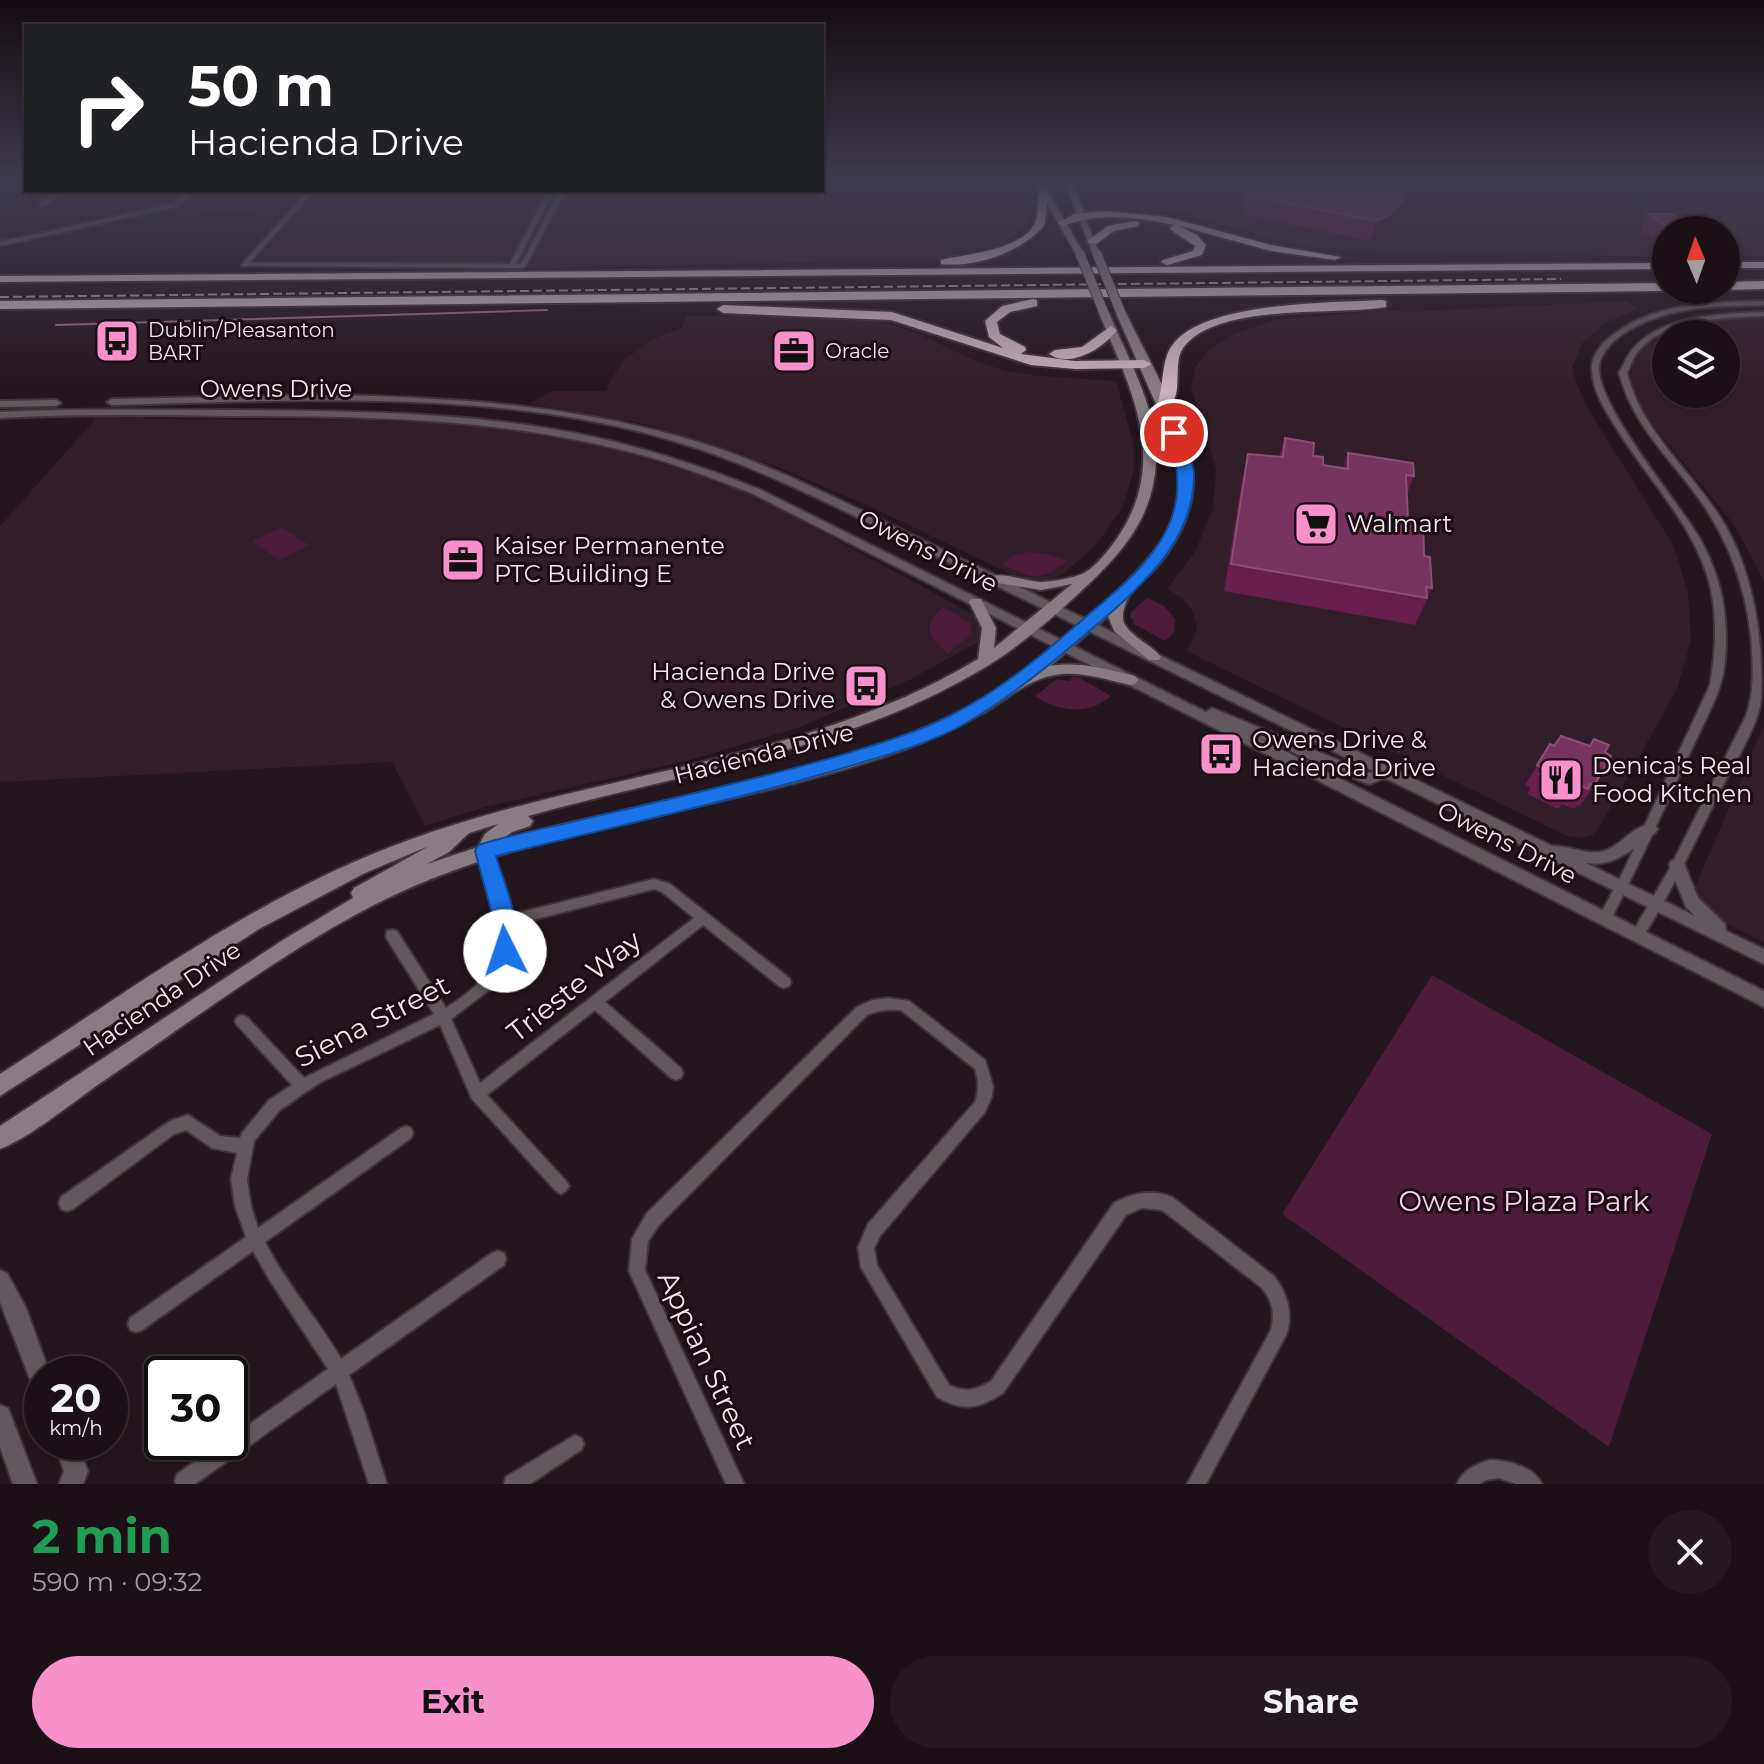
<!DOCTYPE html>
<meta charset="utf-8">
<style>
body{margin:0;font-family:Montserrat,sans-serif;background:#24191f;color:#f1f3f6;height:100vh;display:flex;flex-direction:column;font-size:30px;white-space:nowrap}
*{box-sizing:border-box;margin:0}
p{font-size:26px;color:#a09da1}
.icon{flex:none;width:44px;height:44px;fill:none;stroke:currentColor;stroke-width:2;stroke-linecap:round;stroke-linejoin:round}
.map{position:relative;height:1484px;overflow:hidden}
.side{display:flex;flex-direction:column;background:#1b1016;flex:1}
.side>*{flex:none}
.banner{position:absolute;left:24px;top:24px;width:800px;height:168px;border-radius:0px;box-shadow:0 2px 6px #0004,0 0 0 2px #393035;background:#202124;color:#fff;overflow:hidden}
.needle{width:52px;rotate:358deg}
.fabs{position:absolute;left:1652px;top:216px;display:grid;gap:16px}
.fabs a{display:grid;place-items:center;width:88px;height:88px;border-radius:50%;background:#1b1016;box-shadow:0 2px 6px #0004,0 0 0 2px #393035;font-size:40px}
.speed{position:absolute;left:24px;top:1356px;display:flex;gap:16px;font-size:40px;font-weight:700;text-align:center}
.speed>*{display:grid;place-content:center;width:104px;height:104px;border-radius:50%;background:#1b1016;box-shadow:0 2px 6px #0004,0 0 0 2px #393035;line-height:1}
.speed small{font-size:20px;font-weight:400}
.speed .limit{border:4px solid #111;border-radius:12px;background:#fff;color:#111}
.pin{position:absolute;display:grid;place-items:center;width:68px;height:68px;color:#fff;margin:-34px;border:4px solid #fff;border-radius:50%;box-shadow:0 2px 8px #0007}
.me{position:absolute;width:88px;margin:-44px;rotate:356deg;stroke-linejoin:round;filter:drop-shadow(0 0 6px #0008)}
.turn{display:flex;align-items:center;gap:28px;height:168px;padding:0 32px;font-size:36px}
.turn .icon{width:104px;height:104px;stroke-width:2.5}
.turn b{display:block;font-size:56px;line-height:68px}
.round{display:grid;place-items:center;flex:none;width:84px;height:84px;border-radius:42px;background:#24191f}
.headline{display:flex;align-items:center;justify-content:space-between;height:136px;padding:0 32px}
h1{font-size:48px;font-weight:700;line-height:60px;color:#1e9e55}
.primary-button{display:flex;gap:16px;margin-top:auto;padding:16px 32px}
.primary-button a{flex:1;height:92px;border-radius:48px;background:#f890ca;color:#111;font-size:32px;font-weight:700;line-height:92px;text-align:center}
.primary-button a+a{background:#24191f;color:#f1f3f6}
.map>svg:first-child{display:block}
.built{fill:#321e29;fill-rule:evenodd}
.green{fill:#4c1c39}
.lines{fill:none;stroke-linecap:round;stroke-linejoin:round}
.stream{stroke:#9f6688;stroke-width:2}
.minor-casing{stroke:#41333a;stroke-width:4}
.tertiary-casing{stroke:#41333a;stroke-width:4}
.secondary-casing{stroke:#41333a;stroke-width:4}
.motorway-casing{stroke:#41333a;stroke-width:4}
.minor{fill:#61595d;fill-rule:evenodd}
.tertiary{fill:#61595d;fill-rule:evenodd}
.secondary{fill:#8a7c83;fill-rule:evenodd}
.motorway{fill:#c6b1bb;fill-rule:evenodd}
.rail{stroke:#a5999f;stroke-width:2;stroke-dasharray:9 4;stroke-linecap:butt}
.secondary-bridge-casing{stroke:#41333a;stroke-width:11;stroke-linecap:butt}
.secondary-bridge{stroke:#8a7c83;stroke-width:9}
.wall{fill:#671e4d}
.shaded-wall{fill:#461233}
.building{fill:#76345e;stroke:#8a5074;stroke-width:2}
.route{fill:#1a73e8;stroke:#114b97;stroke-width:2}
.labels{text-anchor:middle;stroke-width:6;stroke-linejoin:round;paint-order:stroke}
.far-poi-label{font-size:20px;fill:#f2e7ec;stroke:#1b0d14;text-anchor:start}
.street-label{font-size:24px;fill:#f2e7ec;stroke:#1b0d14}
.poi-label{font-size:24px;fill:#f2e7ec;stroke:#1b0d14;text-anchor:start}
.near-street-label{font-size:28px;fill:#f2e7ec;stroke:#1b0d14}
.near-park-label{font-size:28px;fill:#fecfe7;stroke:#1b0d14}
</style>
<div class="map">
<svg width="1764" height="1484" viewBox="0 0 1764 1484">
<rect width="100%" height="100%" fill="#24161d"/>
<path class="built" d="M822,183H1023L1028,197L1027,226L998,245L935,259L492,269L249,267L301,209L197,210V205L188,201L201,190H822Z
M1076,183H1630L1646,189L1638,183H1764V256H1726V230H1666V257L1329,250L1284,243L1187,214L1097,206L1083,196Z
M1627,301L1638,309L1607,322L1583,342L1572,367L1575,380L1588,409L1673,545L1688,592L1691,641L1677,689L1599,828L1592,835L1581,838L1567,836L1186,651L1194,639L1197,626L1193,612L1183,599L1167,589L1195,552L1213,508L1216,469L1191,387L1195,368L1208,351L1234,334L1276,320L1393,310L1407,312Z
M759,315L875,320L919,334L971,359L1005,371L1040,376L1116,381L1133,442L1134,469L1122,509L1095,546L1063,574L1048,582L1025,581L871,507L775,466L645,424L530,404L551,391H606L611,379L625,359L653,339L682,328L686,316Z
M1764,317V581L1735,526L1649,420L1635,400L1630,381L1632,365L1641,350L1662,335L1693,325L1730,318ZM1666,334H1726V394H1666Z
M136,414L148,419L374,420L472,425L595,444L697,474L749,494L791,515L976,616L984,624L982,640L911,679L798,728L686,761L485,807L425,826L392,762L0,782V526L99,415Z
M1764,725V942L1714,917L1693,892Z"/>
<path class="green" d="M281,527L309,545L279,560L252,541Z
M1029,552L1048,554L1067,561C1040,582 1032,579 1002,564L1015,555Z
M1147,598L1164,606L1175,619L1174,632L1165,641L1132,623L1134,621L1130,618L1131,612Z
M944,607L972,624L970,632H974L948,653C927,638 921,624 944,607Z
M1073,677L1080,678L1111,696C1087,716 1060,712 1035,696L1057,679L1069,681Z
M1432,975L1712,1134L1609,1447L1282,1214Z"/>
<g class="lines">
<path class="stream" d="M56,325L547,310"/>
<g class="minor-casing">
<path id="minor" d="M1629,183H1635L1647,191L1642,192Z
M59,190H66L44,206H40V204Z
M189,190H195L178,206L0,246V242L174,204Z
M309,190H315L249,263L510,264L548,190H554L516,264H521L560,190H566L526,266L523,268L242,266V264Z
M1764,301V305C1716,306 1665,306 1623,334C1612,342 1600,353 1599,367C1597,406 1678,501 1700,539C1714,564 1723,591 1725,619C1727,640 1726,666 1720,686C1711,712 1696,738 1685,764C1660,817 1636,871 1609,923L1604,924L1599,923L1598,919L1624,870L1710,685C1717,643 1719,599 1701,559C1681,511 1642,471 1615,426C1605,410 1593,391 1592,371C1590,355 1605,340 1617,332C1660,302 1714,302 1764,301Z
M1764,312V316C1724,318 1660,318 1635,356C1632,361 1629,368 1627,373C1643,435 1693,471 1725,525C1754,575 1764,642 1761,700C1758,725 1736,761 1724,783C1698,836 1673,889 1642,939L1637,940L1632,939L1631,935L1670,868L1746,716C1755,691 1753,663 1751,637C1746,590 1730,545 1704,506C1673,460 1634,429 1619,373C1622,367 1625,361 1628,356C1653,315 1721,314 1764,312Z
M485,846L489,848L491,851L510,915L654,879L670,884L789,978L791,982L789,986L784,988L779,986L703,925L605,1002L681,1068L683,1073L681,1078L676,1080L671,1078L595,1010L487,1095L566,1181L569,1186L566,1191L561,1194L556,1191L472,1099L440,1025L319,1083L280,1110L254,1141L247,1179L251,1206L258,1228L401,1128L406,1126L411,1128L413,1133L411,1138L265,1242C286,1284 318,1319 341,1359L492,1253L498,1251L504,1253L506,1259L504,1265L349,1375L364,1412L387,1484H369L336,1384L195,1484H176L175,1481L177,1474L224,1442H230V1438L328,1369L272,1284L253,1251L142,1330L136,1332L130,1330L128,1324L130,1318L246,1237L235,1206L231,1179L237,1153L212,1148L186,1130L174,1134L73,1209L67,1211L61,1209L59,1203L61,1197L170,1121L188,1115L220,1136L240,1138L242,1133L269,1100L292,1085L237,1025L235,1021L237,1017L242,1015L247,1017L304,1078L434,1014L387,939L386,935L387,931L392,930L397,931L446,1008C522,961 500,923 479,851L481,848ZM654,889L662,892L694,918L480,1083L451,1019L492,988L512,951V925Z
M888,998L909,1001L985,1060L993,1086L992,1096L985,1112L880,1236L874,1248L877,1265L949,1385C965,1393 977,1390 991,1381L1114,1203C1133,1193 1151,1189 1172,1197L1274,1276C1287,1294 1293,1311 1287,1333L1206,1484H1187L1271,1330C1275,1313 1273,1302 1262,1288L1162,1210L1142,1208L1126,1215L1003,1393C978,1409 964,1412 937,1397L861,1267L858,1248L868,1224L975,1102C979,1091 979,1081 975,1069L901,1010C888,1009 878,1010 867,1015L659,1225L648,1241L645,1270L744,1484H726L629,1271L632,1239L647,1213L857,1007L873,1000Z
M575,1435L581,1438L584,1444L581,1450L530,1484H504L506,1477Z
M1490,1460C1507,1460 1535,1467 1542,1484H1516L1499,1478L1486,1480L1479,1484H1457C1463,1470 1476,1464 1490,1460Z"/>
</g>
<g class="tertiary-casing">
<path id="tertiary" d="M326,395C446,397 565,404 681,437C755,457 825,493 894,526L1552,846C1569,845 1588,856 1604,851C1622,846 1636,821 1655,825L1658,829L1655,833C1634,848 1614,868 1586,863L1695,916L1686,907L1669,865L1671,861L1677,859L1683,861L1698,898L1725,924L1726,931L1764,949V964L1385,778L1370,784L1365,783L1255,736L1764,991V1007L751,493C711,478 672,462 630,452C500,418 365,416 231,416C154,415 77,414 0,418V412C77,408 153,410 230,410C345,411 461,411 574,433C638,445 698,465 759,489L1206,712L1212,708L1217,710L1370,773L1373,771L834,506C783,482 731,458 677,442C495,387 299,401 112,405L107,402L112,399Z
M0,401L56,400L61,403L56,406L0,407Z
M0,1270L7,1273L26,1308L50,1374H42V1392L34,1389L0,1302Z
M0,1405L8,1408L37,1484H13L0,1447Z
M54,1442H76L88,1471L83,1484H59L64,1471Z"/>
</g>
<g class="secondary-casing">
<path id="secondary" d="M1035,183H1043L1084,254L1083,256L1076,254Z
M1065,183H1073L1100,256L1093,254Z
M1101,311L1109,313C1128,359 1159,411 1156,462C1153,521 1119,556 1078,594C1047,623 1014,651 977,672C840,752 678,774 528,816L533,821L530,826L512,832L501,840C573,821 646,806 719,789C799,772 881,752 955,715C1014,685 1066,641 1113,595C1162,548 1193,514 1173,443L1116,313L1121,310L1126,313C1147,358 1193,433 1193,482C1193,514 1175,547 1154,570C1146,578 1135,586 1129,596C1125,604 1120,617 1125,625C1133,638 1152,645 1161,657L1159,660H1149L1114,631L1108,616L1050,666C1079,661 1107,669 1135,676L1138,680L1135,684L1130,685C1108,680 1085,672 1062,674C1030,677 1012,696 985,712C958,727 929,741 900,751C721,816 524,822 355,915C266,964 183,1027 99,1084C72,1103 29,1138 0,1149V1126L283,940L353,898L351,893L354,888L429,846L365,873L259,929L0,1096V1074C131,990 261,893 409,840C595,772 806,763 978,659L982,628L969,602L971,599H981L996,628L994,648L1072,584L1041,590L991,582V576C1007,573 1024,581 1040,582C1051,582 1072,578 1082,574C1096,568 1111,547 1120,534C1169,457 1130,388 1099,313ZM498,824L485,834L478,847L427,864L449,852L469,833Z"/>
</g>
<g class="motorway-casing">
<path id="motorway" d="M1039,192L1048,194L1045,224C1023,252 976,268 941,264V260C965,254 1023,250 1035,223C1039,215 1037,201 1039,192Z
M1105,211L1167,217L1271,245L1341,257L1335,260L1271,251L1180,226L1197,235L1206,245L1202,255L1167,265L1161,262L1163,260L1193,251L1195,246L1171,230L1170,228L1174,225C1138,217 1097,212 1063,226L1058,223L1074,214Z
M1135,221L1139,222V226L1114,231L1096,244L1087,242L1107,226Z
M1726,262H1764V268H1726Z
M1666,263V269L0,282V276Z
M1764,281V289L1726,290V282Z
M1666,283V291L0,309V301Z
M1033,299L1037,300V306L1010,312L997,322L1000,334L1025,347L1026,350L1021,354L1075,361L1144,360L1151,364L1144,368L1075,369L1031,365L891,320L723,313L717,309L723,305L892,312L1003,348L989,337L985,321L1002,306Z
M1382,300L1386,301V307C1336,316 1216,302 1183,348C1171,365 1187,401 1163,410L1156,406C1165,387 1160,364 1171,347C1200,301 1332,303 1382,300Z
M1111,326L1117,330C1104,348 1070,369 1049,354L1055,350L1082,347Z"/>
</g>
<use href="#minor" class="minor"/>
<use href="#tertiary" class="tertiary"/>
<use href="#secondary" class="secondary"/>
<use href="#motorway" class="motorway"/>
<path class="rail" d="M0,297L1561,279"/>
<g class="secondary-bridge-casing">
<path id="secondary-bridge" d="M1080,254L1104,313
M1097,254L1121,313"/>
</g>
<use href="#secondary-bridge" class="secondary-bridge"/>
</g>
<path class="wall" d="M1354,185L1402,197L1399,218L1382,236L1370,241L1241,214L1242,208L1241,207L1245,188Z
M1648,214L1690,227L1689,230H1666V243H1659L1641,230Z
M1285,438L1313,456L1323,465L1343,468L1348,453L1414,476L1407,494L1408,520L1424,556L1432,588L1415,625L1224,591L1242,480L1248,454L1279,456Z
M1550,744L1554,746L1605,752L1594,786L1580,806L1577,805L1574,809L1562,804L1558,809L1527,794L1531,788L1525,785Z"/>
<path class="shaded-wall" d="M1405,198L1399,218L1382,236L1370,241L1376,221Z"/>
<path class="building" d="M1251,183H1347L1354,185L1403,192L1402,197L1405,198L1388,216L1376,221L1245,195L1249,191L1245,188Z
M1648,214H1672L1690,227H1667Z
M1285,438L1314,443L1313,456L1323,457V465L1348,469V453L1413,463L1414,476L1406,475L1408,520L1423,522L1424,556L1430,557L1432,588L1426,587L1427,598L1231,564L1248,454L1283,457Z
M1561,736L1590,746L1594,739L1609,745L1605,752L1611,756L1594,786L1590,784L1588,789L1575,783L1571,789L1539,774L1543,768L1537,765L1550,744L1554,746Z"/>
<linearGradient id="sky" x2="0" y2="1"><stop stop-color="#140c10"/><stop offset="0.47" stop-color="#3f3c4c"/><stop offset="1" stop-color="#3f3c4c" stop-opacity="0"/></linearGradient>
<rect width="1764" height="390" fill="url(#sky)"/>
<path class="route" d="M1169,430L1180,433C1186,447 1195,463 1194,479C1192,534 1154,574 1115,609C1067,650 1021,691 966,723C926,746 875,758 830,772C720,804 608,828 496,856C504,884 526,929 512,957L505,960L497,957L494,951V921L475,851L478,845C512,834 549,828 584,819C666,800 750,781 831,758C871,746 914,734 951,715C1007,688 1054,644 1102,603C1159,555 1197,510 1167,433Z"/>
<defs>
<g id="bus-square" transform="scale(2.3)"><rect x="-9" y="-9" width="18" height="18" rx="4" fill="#f890ca" stroke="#1b0d14"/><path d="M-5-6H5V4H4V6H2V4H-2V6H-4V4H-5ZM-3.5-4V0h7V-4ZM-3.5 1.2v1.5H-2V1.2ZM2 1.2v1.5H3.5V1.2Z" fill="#111"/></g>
<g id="office-square" transform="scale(2.3)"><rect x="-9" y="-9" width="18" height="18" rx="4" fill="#f890ca" stroke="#1b0d14"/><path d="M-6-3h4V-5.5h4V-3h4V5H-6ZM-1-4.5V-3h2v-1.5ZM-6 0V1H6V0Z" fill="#111"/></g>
<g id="supermarket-square" transform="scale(2.3)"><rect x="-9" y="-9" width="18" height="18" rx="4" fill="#f890ca" stroke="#1b0d14"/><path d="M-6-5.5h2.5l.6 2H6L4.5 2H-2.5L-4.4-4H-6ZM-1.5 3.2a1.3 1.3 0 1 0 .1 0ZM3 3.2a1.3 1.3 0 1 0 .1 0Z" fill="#111"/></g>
<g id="restaurant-square" transform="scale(2.3)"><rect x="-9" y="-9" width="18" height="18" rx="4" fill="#f890ca" stroke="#1b0d14"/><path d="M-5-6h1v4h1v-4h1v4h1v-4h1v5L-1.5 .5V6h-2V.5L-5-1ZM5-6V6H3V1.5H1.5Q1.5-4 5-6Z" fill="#111"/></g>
</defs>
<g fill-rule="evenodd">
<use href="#bus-square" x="117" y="341"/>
<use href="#office-square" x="794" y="351"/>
<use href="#supermarket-square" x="1316" y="524"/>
<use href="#office-square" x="463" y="560"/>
<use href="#bus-square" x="866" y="686"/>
<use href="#bus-square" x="1221" y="754"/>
<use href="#restaurant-square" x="1561" y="780"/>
</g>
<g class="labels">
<g class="far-poi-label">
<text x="148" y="337">Dublin/Pleasanton<tspan x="148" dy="23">BART</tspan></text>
<text x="825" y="358">Oracle</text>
</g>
<g class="street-label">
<text x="276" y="397">Owens Drive</text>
<text transform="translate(928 551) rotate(27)" y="8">Owens Drive</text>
<text transform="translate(764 754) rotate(-14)" y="8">Hacienda Drive</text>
<text transform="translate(1507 843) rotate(27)" y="8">Owens Drive</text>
<text transform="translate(162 999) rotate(-34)" y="8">Hacienda Drive</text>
</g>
<g class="poi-label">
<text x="1347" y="532">Walmart</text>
<text x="494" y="554">Kaiser Permanente<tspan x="494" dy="28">PTC Building E</tspan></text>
<text x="835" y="680" text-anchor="end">Hacienda Drive<tspan x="835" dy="28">&amp; Owens Drive</tspan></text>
<text x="1252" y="748">Owens Drive &amp;<tspan x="1252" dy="28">Hacienda Drive</tspan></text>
<text x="1592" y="774">Denica’s Real<tspan x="1592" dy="28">Food Kitchen</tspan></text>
</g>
<g class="near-street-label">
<text transform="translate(574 986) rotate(-38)" y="10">Trieste Way</text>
<text transform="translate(372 1021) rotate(-27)" y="10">Siena Street</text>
<text transform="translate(707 1360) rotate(65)" y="10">Appian Street</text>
</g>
<g class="near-park-label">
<text x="1524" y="1211">Owens Plaza Park</text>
</g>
</g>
</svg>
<div class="fabs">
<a><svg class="needle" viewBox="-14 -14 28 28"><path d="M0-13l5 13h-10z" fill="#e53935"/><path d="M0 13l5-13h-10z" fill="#a09da1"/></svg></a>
<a><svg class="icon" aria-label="layers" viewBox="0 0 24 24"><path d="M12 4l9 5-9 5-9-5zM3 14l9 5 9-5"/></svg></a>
</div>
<div class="speed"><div>20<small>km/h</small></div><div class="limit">30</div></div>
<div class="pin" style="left:1174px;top:433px;background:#d93025"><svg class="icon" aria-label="arrive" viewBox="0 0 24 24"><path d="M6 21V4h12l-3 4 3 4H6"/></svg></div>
<svg class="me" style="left:505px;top:951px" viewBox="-20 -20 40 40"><circle r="19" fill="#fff"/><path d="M0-13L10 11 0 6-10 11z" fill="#1a73e8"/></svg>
<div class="banner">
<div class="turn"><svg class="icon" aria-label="right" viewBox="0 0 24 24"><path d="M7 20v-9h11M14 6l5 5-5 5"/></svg><div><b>50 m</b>Hacienda Drive</div></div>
</div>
</div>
<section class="side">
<div class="headline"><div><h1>2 min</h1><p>590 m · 09:32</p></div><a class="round"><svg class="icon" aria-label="close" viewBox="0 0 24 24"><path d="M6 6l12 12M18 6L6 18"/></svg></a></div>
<div class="primary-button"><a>Exit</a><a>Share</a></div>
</section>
